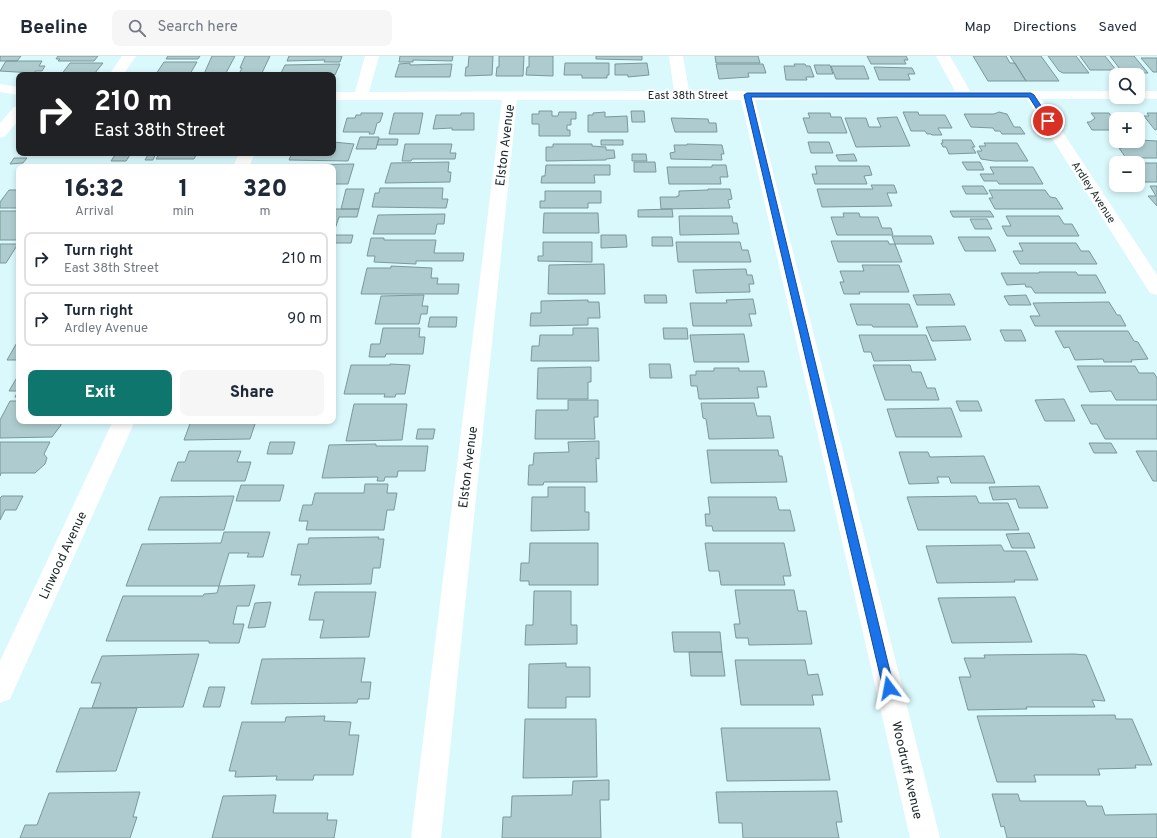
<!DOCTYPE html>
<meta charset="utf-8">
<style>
body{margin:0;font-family:Overpass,sans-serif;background:#f6f6f7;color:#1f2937;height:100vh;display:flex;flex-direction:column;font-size:15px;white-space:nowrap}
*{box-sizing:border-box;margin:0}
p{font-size:13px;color:#747a83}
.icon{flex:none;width:22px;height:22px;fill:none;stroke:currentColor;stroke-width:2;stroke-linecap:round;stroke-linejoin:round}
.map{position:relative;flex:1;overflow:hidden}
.details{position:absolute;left:16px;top:108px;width:320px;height:260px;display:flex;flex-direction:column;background:#fff;border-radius:8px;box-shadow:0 2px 6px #0003}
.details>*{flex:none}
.guide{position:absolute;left:16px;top:16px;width:320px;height:84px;border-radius:8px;box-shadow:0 2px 6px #0003;background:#202124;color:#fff;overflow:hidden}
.fabs{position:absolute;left:1109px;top:12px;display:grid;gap:8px}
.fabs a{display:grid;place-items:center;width:36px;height:36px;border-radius:8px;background:#fff;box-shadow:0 2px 6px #0003;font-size:20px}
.pin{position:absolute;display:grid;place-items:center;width:34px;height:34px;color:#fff;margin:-17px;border:2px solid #fff;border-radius:50%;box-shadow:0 1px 4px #0007}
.me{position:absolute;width:44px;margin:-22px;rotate:347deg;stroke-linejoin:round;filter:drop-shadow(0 0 3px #0008)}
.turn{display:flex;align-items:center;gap:14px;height:84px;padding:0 12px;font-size:18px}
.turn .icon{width:52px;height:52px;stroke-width:2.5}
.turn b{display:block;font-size:28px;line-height:34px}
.eta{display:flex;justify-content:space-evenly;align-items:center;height:68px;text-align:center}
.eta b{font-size:24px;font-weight:800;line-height:28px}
.action{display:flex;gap:8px;margin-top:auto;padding:8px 12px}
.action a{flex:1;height:46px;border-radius:8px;background:#0f766e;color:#fff;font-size:16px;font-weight:800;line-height:46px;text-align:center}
.action a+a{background:#f6f6f7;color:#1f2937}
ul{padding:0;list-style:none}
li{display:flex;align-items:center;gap:12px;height:54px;margin:0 8px 6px;padding:0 4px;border:2px solid #e0e1e3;border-radius:8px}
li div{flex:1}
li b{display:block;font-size:15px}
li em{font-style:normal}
header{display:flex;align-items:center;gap:24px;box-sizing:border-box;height:56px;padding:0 20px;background:#fff;border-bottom:1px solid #e0e1e3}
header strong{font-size:19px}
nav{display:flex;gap:22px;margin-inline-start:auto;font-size:14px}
.search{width:280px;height:36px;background:#f6f6f7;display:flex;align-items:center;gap:10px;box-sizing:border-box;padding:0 14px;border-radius:8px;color:#747a83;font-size:15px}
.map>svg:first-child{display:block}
.building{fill:#aecccf;stroke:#7b989a}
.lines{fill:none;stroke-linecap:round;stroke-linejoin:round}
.minor{fill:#fff;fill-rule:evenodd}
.route{fill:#1a73e8;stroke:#114b97}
.labels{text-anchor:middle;stroke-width:3.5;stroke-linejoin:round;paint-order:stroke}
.far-street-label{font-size:11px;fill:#1b2728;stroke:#fff}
.street-label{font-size:13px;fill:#1b2728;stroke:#fff}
</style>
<header>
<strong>Beeline</strong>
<div class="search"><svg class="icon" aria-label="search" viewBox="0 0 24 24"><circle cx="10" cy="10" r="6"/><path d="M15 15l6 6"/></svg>Search here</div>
<nav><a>Map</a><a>Directions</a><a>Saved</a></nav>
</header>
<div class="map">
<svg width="1157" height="782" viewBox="0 0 1157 782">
<rect width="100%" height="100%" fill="#daf9fc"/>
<path class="building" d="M0,0H21L17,5H0Z
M58,0H98L94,5H58L60,3H56Z
M168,0H200L198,3H166Z
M212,0H235L225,19L204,18Z
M245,0H270L261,19L239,18L242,12H240Z
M289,0H342L340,6H324L325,4L287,5Z
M400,0H453L452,5L413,4V6H399Z
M469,0H493L492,19L465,20L466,11H468Z
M499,0H524L523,20H496L497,11H499Z
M529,0H553V20L526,19L527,11H529Z
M596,0H642V4L596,3Z
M715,0H758L760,7H716Z
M867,0H906L908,4H904L906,8H871Z
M973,0H1006L1010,7H1015L1026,25H988Z
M1010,0H1041L1059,25H1026Z
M1048,0H1076L1089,17H1063L1059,15Z
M1080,0H1105L1116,14H1090Z
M1110,0H1134L1148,17H1123Z
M1141,2H1157V16H1153Z
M6,5H42L39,10H45L42,15H36L33,17L0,15Z
M164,6H197L190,18H156Z
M70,7H103L95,17H90L89,19H61Z
M410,7V9L452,8L450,21H395L399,8Z
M565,7H609V19H607V22H582V19H564Z
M647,7L649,19L628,21V19H615V8Z
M340,8L335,19H280L285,9Z
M716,8H763L766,17H748L749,21L719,23Z
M794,8H805L806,10H810L814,21H806L807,24H786L784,10H795Z
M814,9H830L833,18H817Z
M831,10H864L869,23H836Z
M874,11L912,12L915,18H908L910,24H879Z
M539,55H552V60H558L559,56H576V63H571V69H567V74H570V80H539V68H532V58H539Z
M631,55H644L645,66H632Z
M605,56V61L627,60L628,76H588V59H593V57Z
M903,56H918L919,59H945L952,72H938L942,79H932L931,78H927L925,75H911Z
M999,56L1007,58L1014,71H1020L1025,78H1002L1000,75H995L993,72L971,71L964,58H994Z
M361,57H383L380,66L377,67L374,78H369L370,76H343L347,62H355L356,59H361Z
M394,57H423L419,78H389Z
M461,57H474V74H452V72L433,73L436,59H461Z
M808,57H830L831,61H841L847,77H808L803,62H810Z
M1091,57H1109L1110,59H1133L1136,63H1116V74H1092L1087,66H1090L1095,62Z
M1147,57H1157V73L1155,74L1144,60H1149Z
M897,61L910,90L856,91L845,62H866L869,71H881L877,62Z
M671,62L708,63L709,67H716L717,76H675Z
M360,81H379L376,93H356Z
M379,83H398L397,89H377Z
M601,84H623V89H601Z
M942,84H971L975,91H972L976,97L949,98L946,91H943L941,87H943Z
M1138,84L1157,85V102H1126L1119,92H1122L1117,85Z
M333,86L354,88L348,105L289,104L292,97H333Z
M808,86H829L833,97H811Z
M984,87H1017L1028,105H994L981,103L977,95H982L979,90H986Z
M405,88H452L450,97H456L455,103H412L411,105H402Z
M553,88H592V90L606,91V94H614L615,102L606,103V104L546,105V91H553Z
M687,88L722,89L724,98H721L722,104L671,103L670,97L675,96L674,89H687Z
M149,97H156L153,104H145Z
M160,97H197L194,103H156Z
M632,98H646L647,105H632Z
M854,98L857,105H839L836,99Z
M115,99H130L126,105H111Z
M14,102H27L23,107L10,108Z
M449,106L448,116H451L450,126L385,127L391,107Z
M634,106H655L656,116H634Z
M962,106H980L984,114H967Z
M1132,107H1157V126H1141L1138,122V107Z
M354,108L348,128H333V111H288L289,109Z
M65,109L64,111H26L27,110Z
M546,109H610V119H594L595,127H541L542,120H545Z
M712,109H726L728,121H720L721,128H669L667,111H712Z
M148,110H201L200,111H147Z
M815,110H869L872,119L864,120L867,128H815L812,118H817Z
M990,111H1033L1043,128H999L997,125H984L980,118H994Z
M871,129H894L897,137H887L892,150L822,151L817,133H873Z
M962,130H983L988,138H966Z
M1150,130H1157V150L1148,140H1156Z
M380,132H443L442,143H448L446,152L372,151L375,137H379Z
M346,133H364L359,153H341Z
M708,133H730L732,143L728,144L730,152L661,153L660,141H677V140H679V135L708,134Z
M9,134H19V152H0V146Z
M989,134H1045L1050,141L1056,142L1063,153H995L989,142H993Z
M545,135H601V147H588V152H540V145H545Z
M336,153H359L357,161H339L333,179V158Z
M672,153L673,161H638V154Z
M0,155H19V184H0Z
M950,155H990L994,161H953Z
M544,157H598L599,177H543Z
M843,157H859L860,161H878L882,172H891L893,179H837L831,161H844Z
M445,158L444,168H437L435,178H373L378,159Z
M679,160H732L733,167H737L739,178L680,179Z
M1006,160H1059L1064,168H1072L1079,180H1007L1002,170H1011Z
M970,163H987L992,173H975Z
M333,179H353L351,187H333Z
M601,179H626L627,191L601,192Z
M892,180H931L934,188H895Z
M652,181H672L673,190H652Z
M958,181H989L996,195H965Z
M371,182H384V184H436L434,197H464L463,205H416V208L374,206L375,200H367Z
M831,185H888L889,188H895L902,206H838Z
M543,186H592V206L538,205V200H543Z
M676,186H740L742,194H748L751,206H678Z
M1019,187H1076L1081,195H1089L1097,208H1020L1013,195H1023Z
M0,188H18L6,207H0Z
M604,208L605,238H548L549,209Z
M862,209H899L909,236H859L860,238H844L840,226H844L840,215H864Z
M391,210L432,212L431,222H438L437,228H459L458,238H361L367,212H391Z
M746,213L747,219H752L754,228H749L750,236L696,237L693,214Z
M1039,216H1076L1078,219H1096L1106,237H1035L1031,231H1026L1025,228L1007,229L1001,217H1039Z
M950,238L955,249H917L913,239Z
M424,239L422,250H428L427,258H421L419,268H375L381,240Z
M644,239H666L667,247H645Z
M1026,239L1031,249H1009L1004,240Z
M753,243L756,258H749L752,270H693L690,247H727L726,244Z
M588,244V246H599L600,262H588V269L530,270L531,257H541V245Z
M1109,246L1117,259H1120L1126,270H1035L1030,260H1040L1033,247Z
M850,248H909L918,271H873L872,269H857Z
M430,261H457L456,271H428Z
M965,270L971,284L932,285L926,271Z
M383,272H420L419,281H425L423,298H386L385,301H369L371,288H380Z
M573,272H598L599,305H531L532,290H539L540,279H573Z
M663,272H687L688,283H664Z
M1000,274H1021L1026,285H1005Z
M1055,275H1128L1134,285L1138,286L1148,303L1131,304L1132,306H1104L1103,303L1075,304L1069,291L1064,292Z
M744,278L749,306H694L690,279Z
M859,279H926L936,304L874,305L871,296H864Z
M19,283V304H7Z
M390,308L410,309L405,338H396L395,341H384L385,338H344L351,309H390Z
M649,308H670L672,322H650Z
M873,309H910L912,316H921L927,332H935L939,344H885Z
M1077,310H1135L1139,317H1154L1157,322V344H1116L1111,335L1090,336Z
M591,311V326H588V343H537L538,312Z
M714,312H739V315H764L767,331H757L759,342L699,343L697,330H691L690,319H696V315H714Z
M19,318V341H15L18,335H9Z
M1064,343L1075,365H1045L1035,344Z
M568,344H598V361H594L595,383H535L536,354H568Z
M10,345H19V365H61V369L52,381L0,382V364Z
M956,345H978L982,355H960Z
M701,347H754L757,360H770L774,382L709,383L706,363L703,362Z
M354,348H407L402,384L346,385Z
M1081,349H1157V383H1105L1097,368H1091Z
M951,352L962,381H896L887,353Z
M191,365H256L250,383L184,384Z
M418,373H435L433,383H416Z
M599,385V403L596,402L597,426H544L543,429H528L529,409H533L534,397L569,396L568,386Z
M0,386H50L44,398L47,402L45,408L35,417H1L0,420Z
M270,386H295L292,398H267Z
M1089,387H1111L1117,397H1094Z
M376,388V390H428L425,415H398L397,421H385L384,425H377L378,421L322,422L329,389Z
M707,394H778L779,400H782L787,426L711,427Z
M189,395H241L237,406H251L245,425H171L178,406H185Z
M1136,395H1157V425H1153Z
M899,396H928L930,401L984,400L995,427H951L949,421H937L939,427L909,428Z
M365,428H388L387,437H397L394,454H387L384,474H306L308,465H299L303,449H312L315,437H364Z
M241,429H284L280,445H236Z
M1039,430L1048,452H1019L1016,443L993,444L989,431Z
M548,431H585V456H589V474L531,475L532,441H548Z
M2,440H23L16,454H5L0,464V442Z
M234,440L224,474H148L160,441Z
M976,440L979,447H1008L1019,474H918L907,441Z
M708,441H776L779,454H790L795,475H713L712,470H706L705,458H710Z
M224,476H270L263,501H247L249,497H229L219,530H126L142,488L221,487Z
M1029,477L1035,492H1012L1006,478Z
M379,481L378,483H384L380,512H373L371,528L298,529L301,519H291L298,488H308L309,482Z
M530,487H598V529H529V525H520L521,507H529Z
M705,487H784L791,520H783L785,529H721L719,515H709Z
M1001,489L1004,495H1026L1038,524H1014L1015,526L937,527L926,490Z
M255,529L249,550H237L233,568H244L239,587H209V585H106L123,540H203L204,538L217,537L219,530Z
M735,534H794L798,555H806L812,588L749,589L748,582H736L734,568H740Z
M534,535H571V569H577V588L525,589L526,569H533Z
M315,536H376L369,581L320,582L324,564H309Z
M1015,541L1032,586L952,587L938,542Z
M271,546L265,571L248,572L255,547Z
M672,576H720L722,596H674Z
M689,596H722L725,620H691Z
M199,598L183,651L92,652L101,627H91L102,600Z
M1074,598L1086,599L1105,645L1092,644L1095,651H1026L1027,653L968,654L959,621H971L964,602H985L984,599Z
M365,602L361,626H371L369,643H358L357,647L251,648L262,603Z
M735,604H805L808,619L818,618L823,639H812L814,649H741Z
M566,607V611H590V641H566V652H528L529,608Z
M209,631H225L220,651H203Z
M80,652H137L116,715L56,716Z
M1115,659L1116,663H1132L1152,709H1135L1136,712L1098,713L1100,719H1034L1036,726H997L977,660Z
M325,660L324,665L351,666L349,679H359L353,719H314L313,724H276L277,720L235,721L236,715H229L242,666H285L286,661Z
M525,663H596L597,721L523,722Z
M721,672H820L830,724L727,725Z
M609,724V744H600L601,782H502L503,761H511L512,740L572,739L573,725Z
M837,735L842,766H836L839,782H743L742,767H719L716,736Z
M140,736L133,761H137L130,782H20L25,769H37L49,737Z
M992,738H1018L1020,745H1085L1087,750H1102L1105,759L1157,758V782H1007L1004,770L1001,771Z
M276,739L273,757H328L327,764H337L334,782H212L223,740Z"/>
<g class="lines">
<path class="minor" d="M122,0H136L123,19H109Z
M365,0H379L369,36L674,35L669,0H683L689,35H955L936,0H950L970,35H1116V41H1122L1116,43H1041L1157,219V239L1150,237L1027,43L755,44L940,782H910L741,44H517L441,782H411L502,44H333V36H355Z
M0,28L19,31V39L0,36Z
M1138,35H1157V43L1133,42L1132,41H1138Z
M19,50V64L5,80L0,82V67L14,51Z
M239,97H255L249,111H233Z
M113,365H135L10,643L0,647V605Z"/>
</g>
<path class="route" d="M1031,37L1034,39L1051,65L1050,66H1045L1029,41H751L894,632L893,636L889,637L885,636L883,632L744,39L747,37Z"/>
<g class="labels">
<g class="far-street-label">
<text x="688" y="43">East 38th Street</text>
<text transform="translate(1094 136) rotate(57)" y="4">Ardley Avenue</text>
</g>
<g class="street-label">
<text transform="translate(504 89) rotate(-83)" y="5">Elston Avenue</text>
<text transform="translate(467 411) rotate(-83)" y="5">Elston Avenue</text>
<text transform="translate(62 499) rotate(-65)" y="5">Linwood Avenue</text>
<text transform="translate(908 714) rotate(77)" y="5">Woodruff Avenue</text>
</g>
</g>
</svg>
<div class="fabs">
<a><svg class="icon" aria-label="search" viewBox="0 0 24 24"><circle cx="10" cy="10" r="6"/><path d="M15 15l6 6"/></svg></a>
<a>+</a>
<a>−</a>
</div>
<div class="pin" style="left:1048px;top:65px;background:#d93025"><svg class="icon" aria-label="arrive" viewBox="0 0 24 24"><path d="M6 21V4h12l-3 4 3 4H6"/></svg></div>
<svg class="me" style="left:889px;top:632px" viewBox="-20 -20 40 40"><path d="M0-17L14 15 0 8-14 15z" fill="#1a73e8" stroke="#fff" stroke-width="4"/></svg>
<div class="guide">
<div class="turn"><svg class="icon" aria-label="right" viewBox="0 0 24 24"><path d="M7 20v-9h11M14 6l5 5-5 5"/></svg><div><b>210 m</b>East 38th Street</div></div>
</div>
<section class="details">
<div class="eta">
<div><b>16:32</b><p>Arrival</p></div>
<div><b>1</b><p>min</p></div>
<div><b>320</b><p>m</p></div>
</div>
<ul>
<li><svg class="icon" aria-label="right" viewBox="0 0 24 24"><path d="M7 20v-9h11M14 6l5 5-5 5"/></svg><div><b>Turn right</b><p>East 38th Street</p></div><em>210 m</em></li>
<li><svg class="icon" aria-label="right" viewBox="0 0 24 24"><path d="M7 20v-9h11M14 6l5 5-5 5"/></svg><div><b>Turn right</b><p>Ardley Avenue</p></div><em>90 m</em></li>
</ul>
<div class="action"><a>Exit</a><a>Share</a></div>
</section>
</div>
